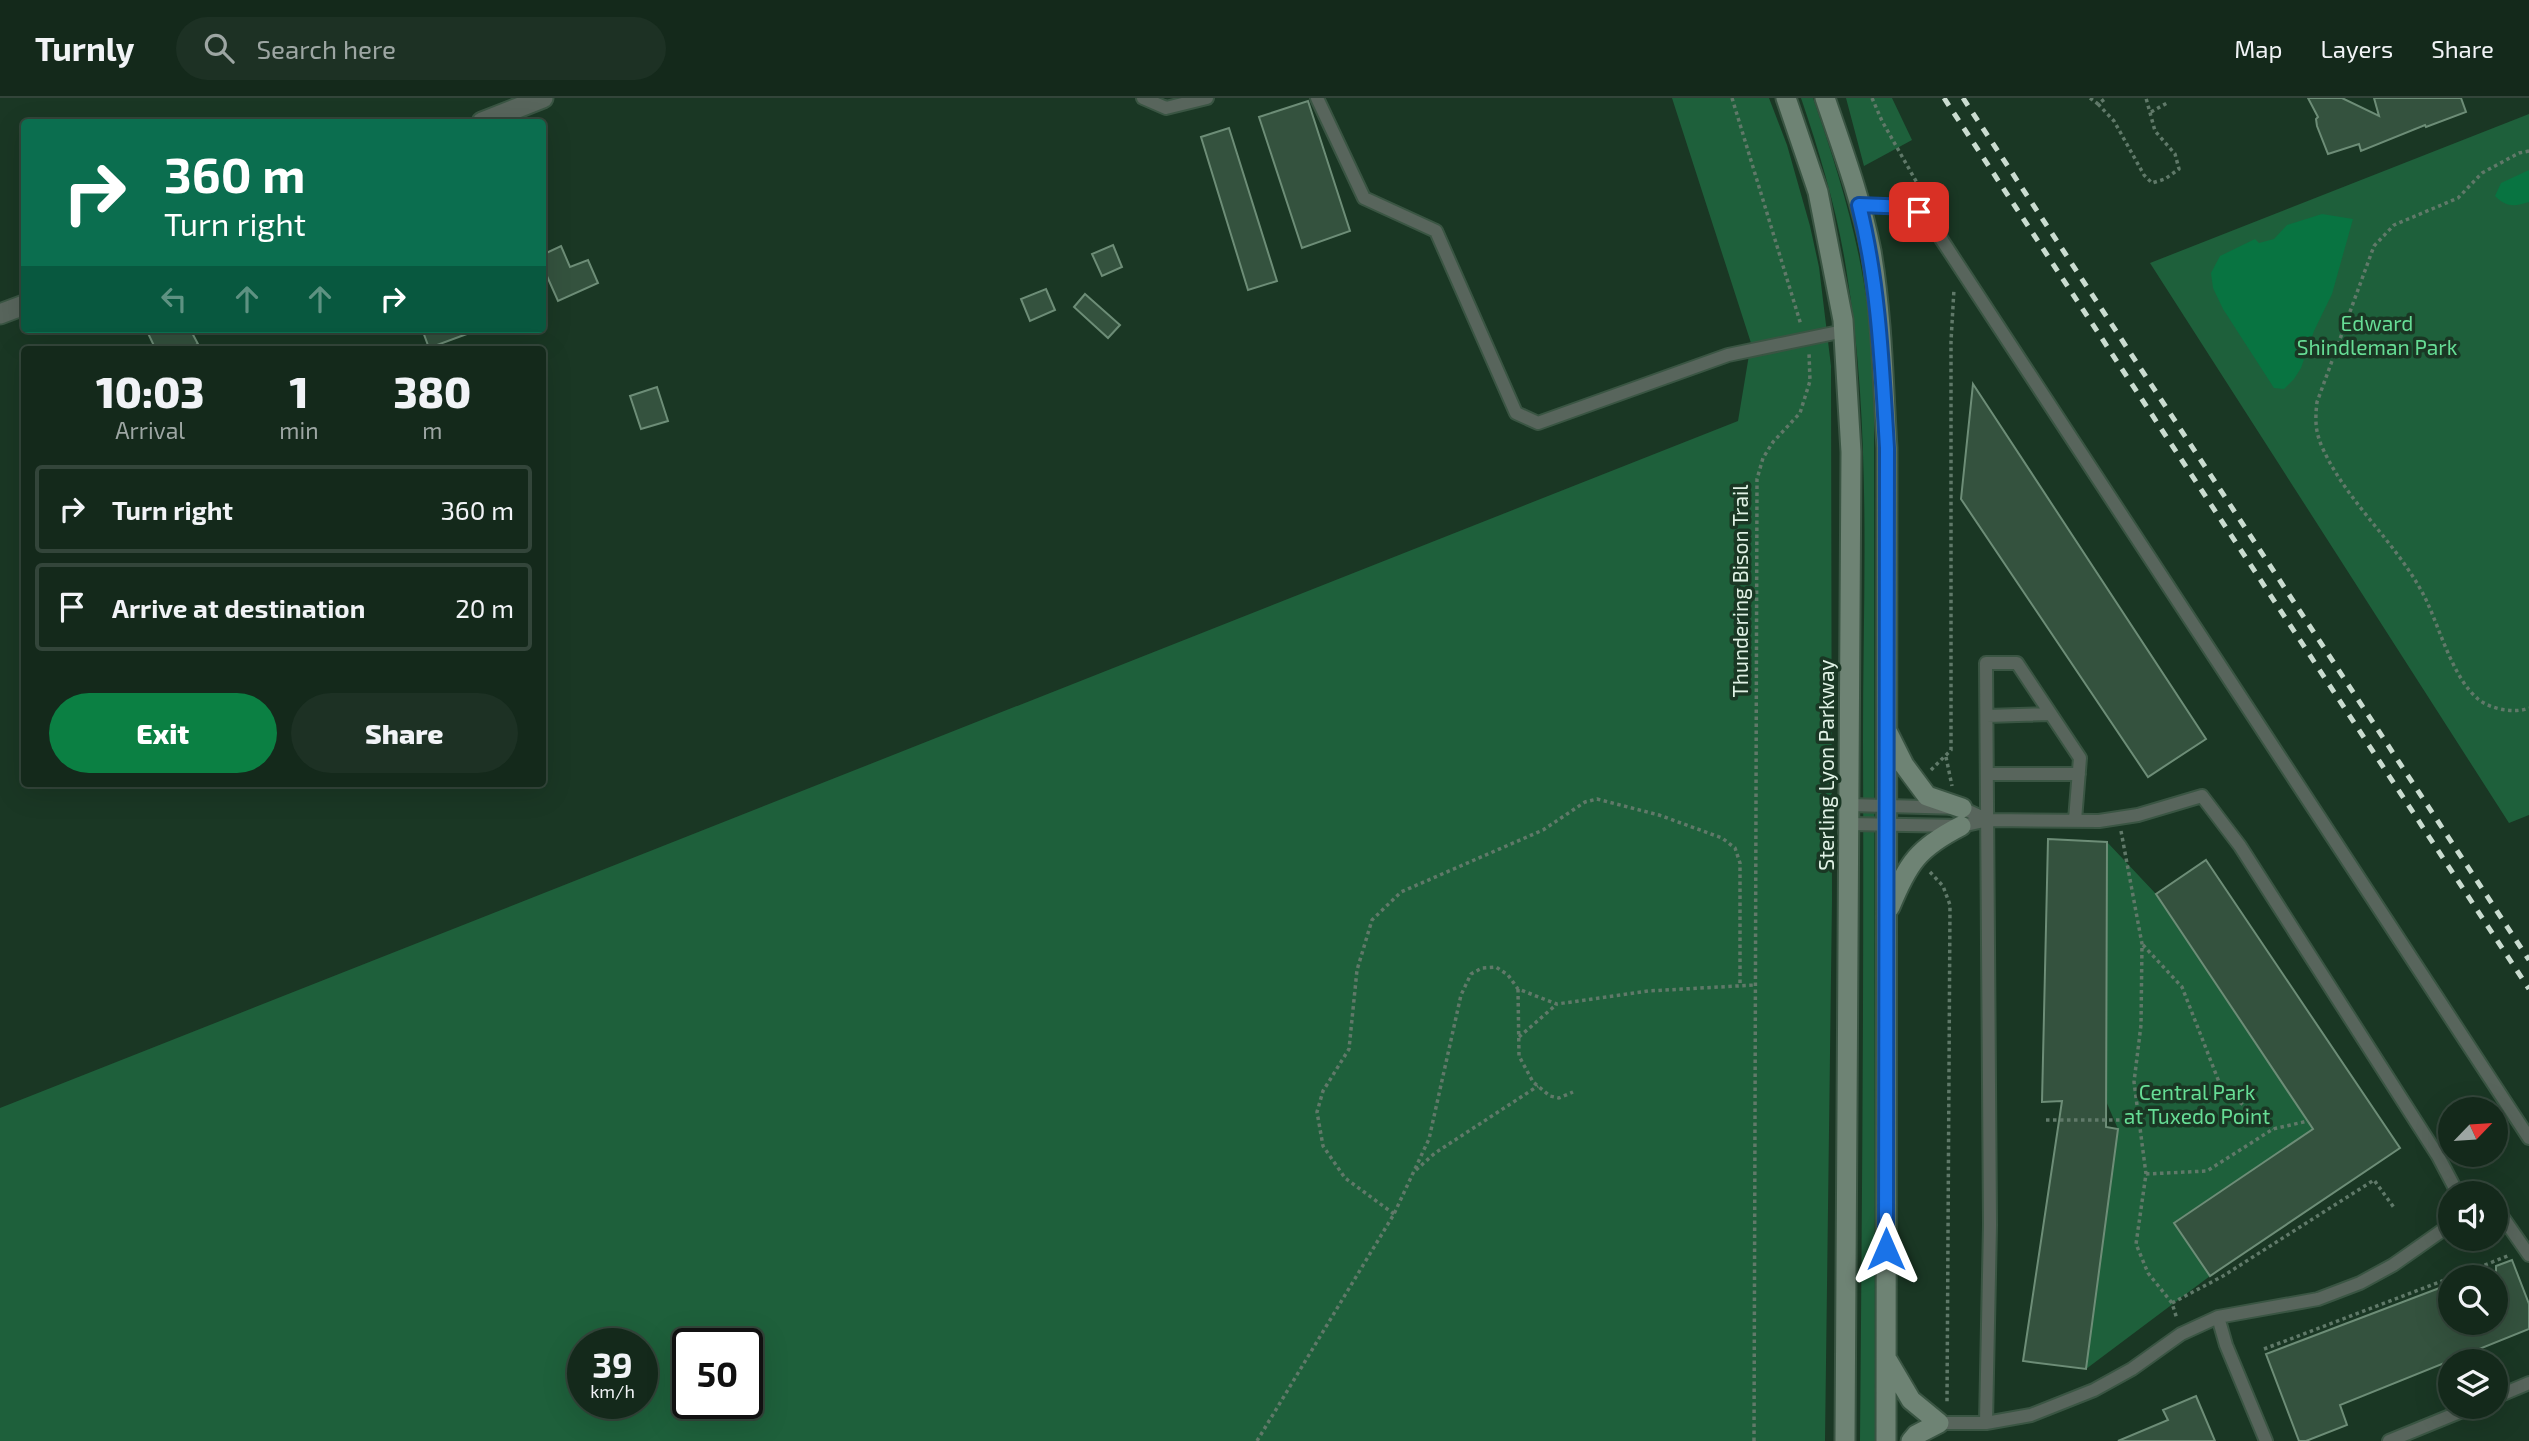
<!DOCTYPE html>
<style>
body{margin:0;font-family:"Exo 2",sans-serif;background:#1d3124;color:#f1f3f6;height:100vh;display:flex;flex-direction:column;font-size:26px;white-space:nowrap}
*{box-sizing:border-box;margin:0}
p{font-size:23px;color:#9da6a3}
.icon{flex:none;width:38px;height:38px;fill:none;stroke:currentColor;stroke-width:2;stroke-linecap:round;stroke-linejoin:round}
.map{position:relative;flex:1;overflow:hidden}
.details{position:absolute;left:21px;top:248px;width:525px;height:441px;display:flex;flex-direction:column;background:#14291b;border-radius:7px;box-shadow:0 7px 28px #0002,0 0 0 2px #33453a}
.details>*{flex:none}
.guide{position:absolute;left:21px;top:21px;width:525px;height:214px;border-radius:7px;box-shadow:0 7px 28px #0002,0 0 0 2px #33453a;background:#0b6e4f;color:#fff;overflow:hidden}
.needle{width:46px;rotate:65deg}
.buttons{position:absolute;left:2438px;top:999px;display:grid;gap:14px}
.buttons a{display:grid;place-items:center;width:70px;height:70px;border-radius:50%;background:#14291b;box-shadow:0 7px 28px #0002,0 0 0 2px #33453a;font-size:35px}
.speed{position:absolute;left:567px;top:1230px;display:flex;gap:14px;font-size:35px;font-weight:700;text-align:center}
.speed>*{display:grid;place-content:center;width:91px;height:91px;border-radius:50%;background:#14291b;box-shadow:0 7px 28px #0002,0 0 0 2px #33453a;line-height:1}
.speed small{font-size:18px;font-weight:400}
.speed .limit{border:4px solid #111;border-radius:10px;background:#fff;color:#111}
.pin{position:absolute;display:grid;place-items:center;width:60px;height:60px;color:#fff;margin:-30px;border-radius:14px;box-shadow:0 4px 10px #0006}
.me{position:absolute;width:77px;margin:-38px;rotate:0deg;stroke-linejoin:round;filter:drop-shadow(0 0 5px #0008)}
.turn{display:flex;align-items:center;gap:24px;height:147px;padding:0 28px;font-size:32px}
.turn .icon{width:91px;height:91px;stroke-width:2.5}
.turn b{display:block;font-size:49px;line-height:60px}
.lanes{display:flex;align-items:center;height:66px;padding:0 28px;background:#0003;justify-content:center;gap:35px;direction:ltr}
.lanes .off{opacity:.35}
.eta{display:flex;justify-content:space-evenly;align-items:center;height:119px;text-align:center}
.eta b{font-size:42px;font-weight:800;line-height:49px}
.primary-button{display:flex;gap:14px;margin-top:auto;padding:14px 28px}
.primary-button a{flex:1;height:80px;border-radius:42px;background:#0b8043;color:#fff;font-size:28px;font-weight:800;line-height:80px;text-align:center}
.primary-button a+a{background:#1d3124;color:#f1f3f6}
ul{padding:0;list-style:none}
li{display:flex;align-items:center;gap:21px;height:88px;margin:0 14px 10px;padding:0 14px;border:4px solid #33453a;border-radius:7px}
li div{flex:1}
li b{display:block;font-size:26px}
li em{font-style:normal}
header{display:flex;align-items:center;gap:42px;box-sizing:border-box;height:98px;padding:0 35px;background:#14291b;border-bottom:2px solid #33453a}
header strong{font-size:33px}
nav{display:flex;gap:38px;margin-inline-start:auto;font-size:24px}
.search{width:490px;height:63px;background:#1d3124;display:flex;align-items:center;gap:18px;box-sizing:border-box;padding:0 24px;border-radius:38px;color:#9da6a3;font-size:26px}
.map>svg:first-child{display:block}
.green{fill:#1e603b;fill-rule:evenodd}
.forest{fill:#087441}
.building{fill:#34523e;stroke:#6d8d77;stroke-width:2}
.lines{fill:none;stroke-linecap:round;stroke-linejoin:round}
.service-casing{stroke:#3a5543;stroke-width:16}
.minor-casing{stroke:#3a5543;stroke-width:23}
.secondary-casing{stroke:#3a5543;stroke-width:23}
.path{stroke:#607969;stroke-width:3.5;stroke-dasharray:3.5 3.5;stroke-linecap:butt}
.service{stroke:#58655c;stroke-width:12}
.minor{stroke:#58655c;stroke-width:19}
.secondary{stroke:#6e8374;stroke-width:19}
.rail{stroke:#cadcd0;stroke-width:5;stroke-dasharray:9 9;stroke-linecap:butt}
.route-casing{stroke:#114b97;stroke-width:18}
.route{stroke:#1a73e8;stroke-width:12}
.labels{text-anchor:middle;stroke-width:7;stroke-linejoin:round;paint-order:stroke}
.park-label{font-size:21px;fill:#66dd95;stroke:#1a3724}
.street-label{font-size:21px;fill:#e1f2e6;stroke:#1a3724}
</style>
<header>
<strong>Turnly</strong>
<div class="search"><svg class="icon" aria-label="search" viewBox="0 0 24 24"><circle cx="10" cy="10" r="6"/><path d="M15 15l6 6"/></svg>Search here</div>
<nav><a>Map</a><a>Layers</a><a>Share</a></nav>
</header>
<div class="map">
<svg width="2529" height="1343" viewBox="0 0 2529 1343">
<rect width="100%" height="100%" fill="#1a3724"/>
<path class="green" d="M1672,0H1769L1787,47L1810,128L1819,169L1831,268L1832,801L1825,1343H0V1010L1738,323L1751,245ZM583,1246H642V1306H583ZM688,1246H747V1306H688Z
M1801,0H1813C1837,69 1859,140 1868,213C1872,241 1872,271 1874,299L1875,1343H1860C1862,1110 1864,877 1863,644C1863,487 1872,326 1846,170C1837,112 1820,56 1801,0Z
M1846,0H1892L1912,42L1864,68Z
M2529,16V717L2509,725L2150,165Z
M2107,744L2156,796L2313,1031L2174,1124L2210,1178L2086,1271L2118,1031L2106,1003Z"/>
<path class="forest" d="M2529,72V104C2514,109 2506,109 2495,98L2501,85Z
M2322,116L2353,121L2332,196L2314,233L2301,270L2294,281L2284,291L2274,290L2223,211L2213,190L2211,175L2220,158L2255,141L2259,145L2274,141L2287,127Z"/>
<path class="building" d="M2308,0H2342L2379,18L2374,0H2461L2466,14L2426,29L2425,27L2361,53L2359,46L2328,56L2317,28L2316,21L2318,19Z
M1308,3L1350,133L1302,150L1259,19Z
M1229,30L1277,183L1248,192L1201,39Z
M1113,147L1122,169L1102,178L1092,156Z
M561,148L570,169L588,162L598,185L558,203L542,167V157Z
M1046,191L1055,212L1030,223L1021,201Z
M1085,196L1120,227L1108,240L1074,209Z
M146,231H190L198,246L185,252H156Z
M422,231H475V233L429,250Z
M1973,286L2206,641L2148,679L1961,401Z
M657,289L668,323L641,331L630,298Z
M2048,741L2107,744L2106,1029L2118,1031L2086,1271L2023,1263L2062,1003L2042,1004Z
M2206,762L2400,1050L2210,1178L2174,1125L2313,1031L2156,796Z
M2512,1162L2529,1206V1231L2340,1307L2347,1327L2306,1343H2299L2266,1256L2450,1186V1225H2496V1168Z
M2196,1298L2215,1343H2118L2168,1322L2163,1312Z"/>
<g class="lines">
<g class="service-casing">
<path id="service" d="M1143,0L1166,10L1207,0
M1317,0L1364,100L1436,133L1516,315L1538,325L1728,257L1844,233
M1859,107L1910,109L1919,114L1938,136L2529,1040
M1987,618L2051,616
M1988,676H2079
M1849,707L1962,710L1988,722
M1849,726L1961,728L1989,722L2099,723L2138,717L2202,698L2240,748L2438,1058L2458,1096
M2496,1118L2504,1121L2529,1157
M2218,1219L2226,1247L2266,1343
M2496,1299L2529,1285
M1939,1325H1986L1990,1127L1986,565H2017L2080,660L2075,722
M1986,1325L2031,1317L2094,1292L2132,1271L2181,1236L2218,1219L2318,1201L2360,1185L2393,1167L2450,1127
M2389,1343L2472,1309"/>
</g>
<g class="minor-casing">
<path id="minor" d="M482,24L543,0
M0,216L24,207"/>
</g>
<g class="secondary-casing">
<path id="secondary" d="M1786,0L1818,94L1843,222L1851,354L1845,1343
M1825,0C1842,50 1861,101 1871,153C1882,218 1883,284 1887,350L1886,1343
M1888,635L1904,667L1927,698L1962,710
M1890,809C1908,765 1918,750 1961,728
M1888,1263L1911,1302L1939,1325L1916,1337L1911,1343"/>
</g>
<path class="path" d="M1732,0L1801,227
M1872,0L1882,23L1925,99
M2090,0L2098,6L2106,0
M2098,6L2114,23L2144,77L2152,85L2165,81L2179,71L2175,56L2155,33L2146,0
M2151,14L2167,5
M2529,53L2519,55L2482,75L2458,100L2394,127L2374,148L2317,304C2315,322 2315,334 2323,351C2349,408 2402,449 2428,506C2441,535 2454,581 2478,601C2490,611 2514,616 2529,610
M1946,659L1952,688
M1931,672L1951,652V243L1954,191
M2121,733L2142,846L2141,927L2134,984L2146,1076L2136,1146L2148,1175L2172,1205L2177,1221
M1930,774L1943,788L1950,807L1947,1306
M2143,847L2182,889L2221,989L2273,1031
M1518,891L1519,958L1533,984L1550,998L1559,1000L1573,994
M1519,939L1557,906
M2046,1022H2139
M1416,1072L1435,1055L1538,988
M2146,1076L2207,1073L2273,1031L2308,1023
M1394,1116L1345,1080L1323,1048L1317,1014L1323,993L1349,951L1357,872L1372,822L1401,794L1543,732L1585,704L1597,701L1659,717L1722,740L1735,750L1740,765V886
M2452,1180L2510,1157
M2172,1205L2223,1178L2374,1082L2395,1111
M2264,1251L2450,1180
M1257,1343L1394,1116L1414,1073L1429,1041L1461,897L1471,876L1482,870L1496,869L1508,877L1518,891L1557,906L1648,893L1755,887
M1754,1343L1757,381L1763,360L1773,344L1800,315L1810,283L1809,255"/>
<use href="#service" class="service"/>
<use href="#minor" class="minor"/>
<use href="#secondary" class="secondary"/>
<path class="rail" d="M1944,0L2529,891
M1963,0L2529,862"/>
</g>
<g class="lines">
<g class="route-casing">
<path id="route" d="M1886,1151L1887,350C1882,268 1879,187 1859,107L1910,109L1919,114"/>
</g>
<use href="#route" class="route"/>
</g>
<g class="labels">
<g class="park-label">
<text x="2377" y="233">Edward<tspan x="2377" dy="24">Shindleman Park</tspan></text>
<text x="2197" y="1002">Central Park<tspan x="2197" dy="24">at Tuxedo Point</tspan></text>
</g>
<g class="street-label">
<text transform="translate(1741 493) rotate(-90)" y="7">Thundering Bison Trail</text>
<text transform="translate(1827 667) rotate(-90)" y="7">Sterling Lyon Parkway</text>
</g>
</g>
</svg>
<div class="buttons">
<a><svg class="needle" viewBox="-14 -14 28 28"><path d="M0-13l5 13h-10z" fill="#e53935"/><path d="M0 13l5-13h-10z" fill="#9da6a3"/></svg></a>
<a><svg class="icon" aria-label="sound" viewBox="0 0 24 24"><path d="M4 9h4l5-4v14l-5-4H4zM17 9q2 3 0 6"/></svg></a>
<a><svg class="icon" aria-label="search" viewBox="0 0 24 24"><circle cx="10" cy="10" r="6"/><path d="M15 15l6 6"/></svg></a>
<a><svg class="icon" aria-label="layers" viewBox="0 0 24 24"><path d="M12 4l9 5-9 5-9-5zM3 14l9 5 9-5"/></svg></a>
</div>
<div class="speed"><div>39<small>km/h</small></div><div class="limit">50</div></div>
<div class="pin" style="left:1919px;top:114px;background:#d93025"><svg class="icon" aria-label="arrive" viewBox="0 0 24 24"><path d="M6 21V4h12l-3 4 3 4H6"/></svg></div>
<svg class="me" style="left:1886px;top:1151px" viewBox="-20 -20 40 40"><path d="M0-17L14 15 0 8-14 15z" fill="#1a73e8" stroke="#fff" stroke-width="4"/></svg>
<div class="guide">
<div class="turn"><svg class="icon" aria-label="right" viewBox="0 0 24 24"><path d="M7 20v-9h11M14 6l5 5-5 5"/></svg><div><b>360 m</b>Turn right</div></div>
<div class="lanes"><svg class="icon off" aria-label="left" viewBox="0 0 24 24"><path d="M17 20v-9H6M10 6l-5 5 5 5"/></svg><svg class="icon off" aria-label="ahead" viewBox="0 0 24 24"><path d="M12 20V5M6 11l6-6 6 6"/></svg><svg class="icon off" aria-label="ahead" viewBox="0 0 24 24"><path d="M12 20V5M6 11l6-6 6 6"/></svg><svg class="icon" aria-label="right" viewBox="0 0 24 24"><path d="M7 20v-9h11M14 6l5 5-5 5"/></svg></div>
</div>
<section class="details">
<div class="eta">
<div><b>10:03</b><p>Arrival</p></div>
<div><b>1</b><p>min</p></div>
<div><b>380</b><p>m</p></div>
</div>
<ul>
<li><svg class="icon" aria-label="right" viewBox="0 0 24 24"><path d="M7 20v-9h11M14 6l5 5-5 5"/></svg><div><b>Turn right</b></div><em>360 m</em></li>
<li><svg class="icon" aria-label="arrive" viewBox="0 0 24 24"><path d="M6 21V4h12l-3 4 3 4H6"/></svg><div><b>Arrive at destination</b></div><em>20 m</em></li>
</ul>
<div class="primary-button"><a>Exit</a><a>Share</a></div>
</section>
</div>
